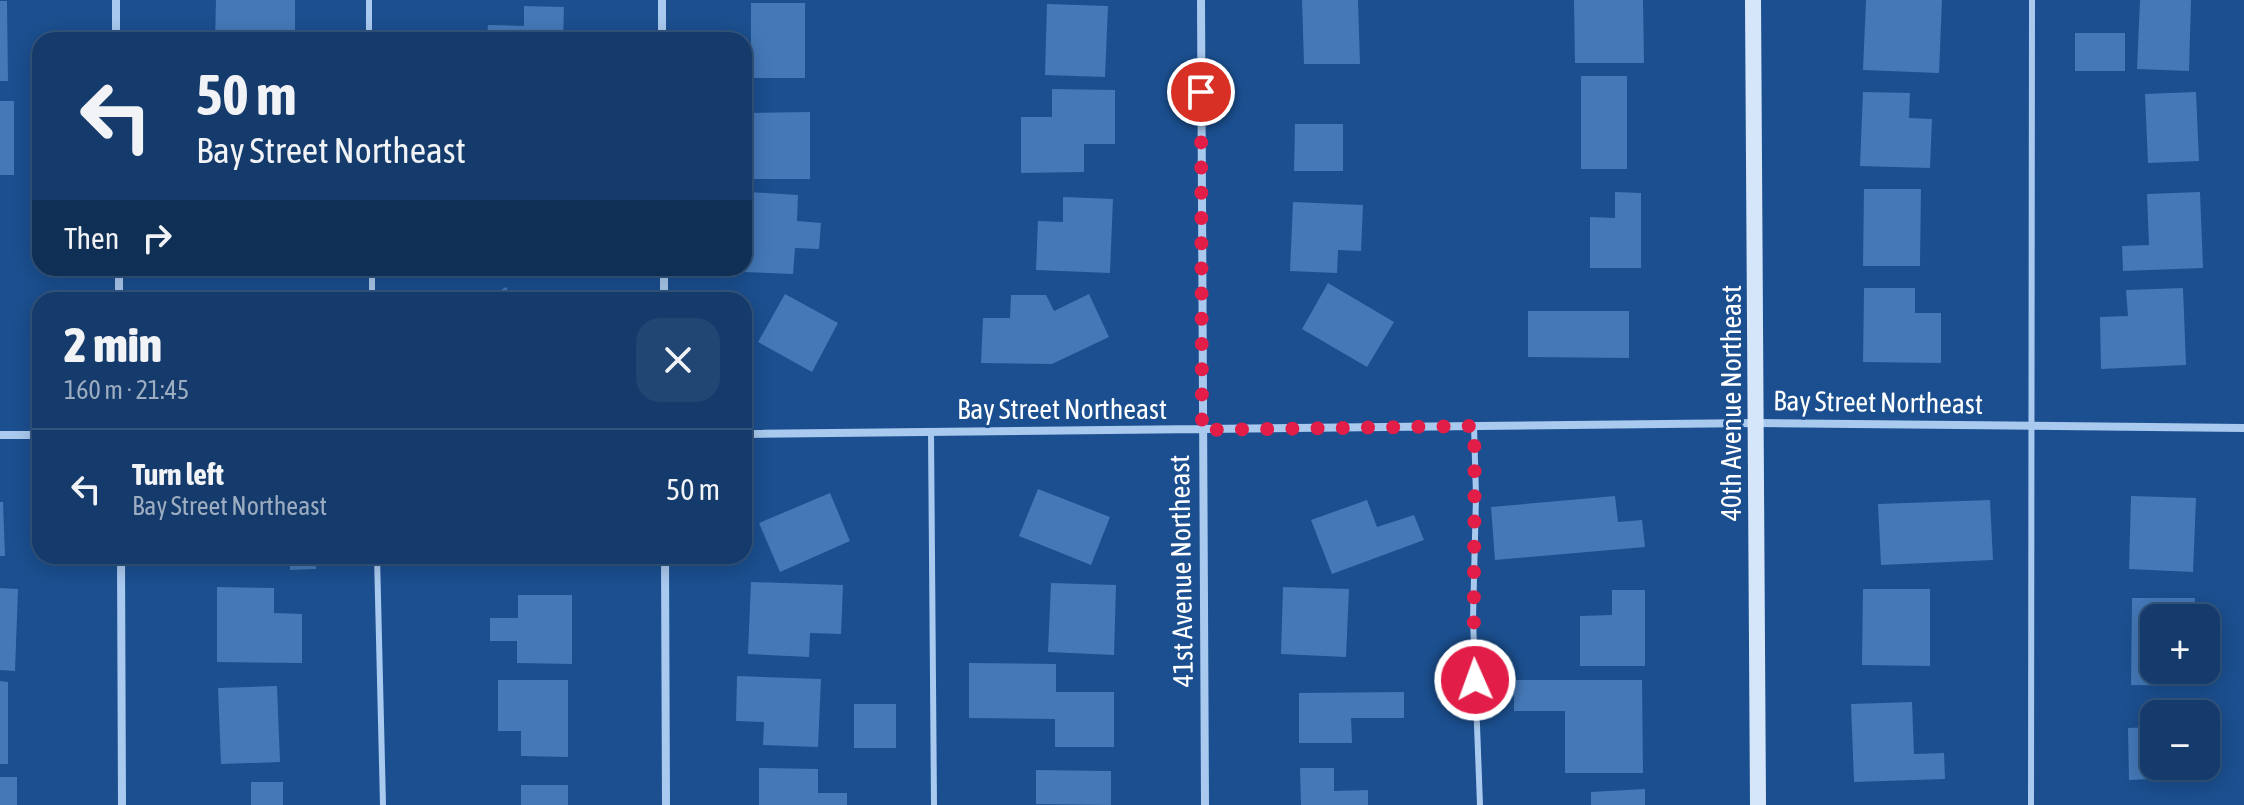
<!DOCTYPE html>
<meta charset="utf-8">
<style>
body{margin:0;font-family:"Asap Condensed",sans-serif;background:#214673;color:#f1f3f6;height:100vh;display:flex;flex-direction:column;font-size:30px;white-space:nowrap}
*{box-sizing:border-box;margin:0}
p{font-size:26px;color:#9dadc1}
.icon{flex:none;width:44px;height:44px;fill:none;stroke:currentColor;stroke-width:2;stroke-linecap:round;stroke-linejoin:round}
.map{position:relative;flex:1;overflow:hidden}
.drawer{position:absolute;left:32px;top:292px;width:720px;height:272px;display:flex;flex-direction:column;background:#143b6b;border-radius:24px;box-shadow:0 4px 20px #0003,0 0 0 2px #33557e}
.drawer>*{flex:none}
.guide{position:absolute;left:32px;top:32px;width:720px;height:244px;border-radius:24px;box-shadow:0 4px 20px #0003,0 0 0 2px #33557e;background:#143b6b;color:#f1f3f6;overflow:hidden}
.buttons{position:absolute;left:2140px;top:604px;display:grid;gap:16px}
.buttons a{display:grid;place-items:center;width:80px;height:80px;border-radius:16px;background:#143b6b;box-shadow:0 4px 20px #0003,0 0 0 2px #33557e;font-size:40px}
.pin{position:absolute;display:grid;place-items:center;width:68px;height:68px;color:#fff;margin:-34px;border:4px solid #fff;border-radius:50%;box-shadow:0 2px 8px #0007}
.me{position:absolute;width:88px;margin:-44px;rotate:358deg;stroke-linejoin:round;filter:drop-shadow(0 0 6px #0008)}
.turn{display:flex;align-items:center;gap:28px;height:168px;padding:0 32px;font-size:36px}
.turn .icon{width:104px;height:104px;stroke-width:2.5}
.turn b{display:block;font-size:56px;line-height:68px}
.then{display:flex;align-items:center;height:76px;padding:0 32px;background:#0003;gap:16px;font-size:30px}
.round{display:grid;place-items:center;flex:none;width:84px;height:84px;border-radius:24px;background:#214673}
.overview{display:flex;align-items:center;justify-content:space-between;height:136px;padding:0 32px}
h1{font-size:48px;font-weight:800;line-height:60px}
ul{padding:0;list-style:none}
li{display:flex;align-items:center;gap:24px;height:120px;padding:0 32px;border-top:2px solid #33557e}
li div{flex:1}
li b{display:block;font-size:30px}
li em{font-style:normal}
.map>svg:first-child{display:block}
.building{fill:#4478b7}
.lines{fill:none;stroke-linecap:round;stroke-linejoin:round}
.lane{stroke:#a9c9ee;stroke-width:6}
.street{stroke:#a9c9ee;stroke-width:8}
.secondary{stroke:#d6e6fa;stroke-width:16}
.route{stroke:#e11d48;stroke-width:14;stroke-dasharray:0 25.2}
.labels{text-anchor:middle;stroke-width:6;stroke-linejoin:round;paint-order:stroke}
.street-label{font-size:28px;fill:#fff;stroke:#1b4f8f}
</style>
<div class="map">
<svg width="2244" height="805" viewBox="0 0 2244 805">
<rect width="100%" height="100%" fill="#1b4f8f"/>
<path class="building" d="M216,0H295V40H215Z
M1302,0H1358L1360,64H1304Z
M1574,0H1643L1644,63H1575Z
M1866,0H1942L1939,73L1863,70Z
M2140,0H2191L2189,71L2137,69Z
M0,1H7L8,81H0Z
M751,3H805V78H751Z
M1047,4L1108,6L1105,77L1045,75Z
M524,6L564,7L563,40H487L488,25L524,26Z
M2075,33H2125V71H2075Z
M1581,76H1627V169H1581Z
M1052,89L1115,90V144H1084V172L1021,173V117H1052Z
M1863,92L1910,93L1909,118L1932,119L1930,168L1860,166Z
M2196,92L2199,161L2148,163L2145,94Z
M0,101H14V175H0Z
M810,112V179H751L750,113Z
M1295,124H1343V171H1294Z
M1864,189H1921L1920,266H1863Z
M749,192L798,195L797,221L821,223L819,249L795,248L793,274L744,272Z
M1615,192L1641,193V268H1590V217L1615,218Z
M2200,192L2203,268L2123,271L2122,246L2149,245L2147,194Z
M1063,197L1113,199L1110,273L1036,270L1038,221L1063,222Z
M1293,202L1363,205L1361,251L1338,250L1337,273L1290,271Z
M219,268H271V277H219Z
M518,268H568V276H518Z
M1328,283L1394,322L1367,367L1302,329Z
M506,287L514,300H484Z
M1864,288H1915V313H1941V363L1863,362Z
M2183,288L2186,365L2101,369L2100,317L2128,316L2126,290Z
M316,292V300H263V293Z
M785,294L838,323L812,372L758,342Z
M1089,294L1109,337L1052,364L981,363L983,318H1010L1011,295H1046L1054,311Z
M1528,311H1629V358L1528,357Z
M1038,489L1110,517L1091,565L1019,536Z
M830,493L850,541L780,572L759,523Z
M1615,496L1618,522L1642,520L1645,547L1495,560L1491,507Z
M2131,496L2196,498L2193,572L2129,569Z
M1367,500L1377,527L1414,515L1424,540L1332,574L1311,520Z
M1990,500L1993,560L1881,565L1878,504Z
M0,502H3L5,556H0Z
M290,556H315L316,569L290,570Z
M501,556H561V566H501Z
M751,582L843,585L841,634L810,633L809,657L748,654Z
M1051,583L1116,585L1114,655L1048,652Z
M217,587L274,588V613L302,614V663L217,662Z
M1283,587L1349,589L1346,657L1281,654Z
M0,588L18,589L15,671L0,670Z
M1863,589H1930V666L1862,665Z
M1612,590H1645V666H1580V616L1612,615Z
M518,595H572V664L517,663V641H490V618H518Z
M2132,598H2195L2194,618H2154V670H2194V686L2131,685Z
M969,663L1056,664V692H1114V747H1055V719L969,718Z
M737,676L821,679L818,747L763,745L764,722L736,721Z
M498,680H568V757L521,756V731H498Z
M1514,680H1642L1643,773H1565V711H1514Z
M0,681L8,682V764H0Z
M277,686L280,762L221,764L218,688Z
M1404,692V718H1351L1352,743H1299V693Z
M2193,700V714H2160V702Z
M1912,702L1914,754L1944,753L1945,779L1854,782L1851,704Z
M854,704H896V748H854Z
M2154,727V766H2195L2196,777L2129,780L2128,728Z
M759,768L818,769V793H847V805H759Z
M1300,768H1334V791L1368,790V805H1301Z
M1036,770L1111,771V805L1036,804Z
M0,777H17V805H0Z
M251,782H283V805H251Z
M521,785H568V805H521Z
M1645,789V805H1591V792Z"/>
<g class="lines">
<path class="lane" d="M369,0V40
M372,268V300
M1474,426L1476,496L1473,619L1480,805
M931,432L934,805
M377,556L383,805
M2031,805L2032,0"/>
<path class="street" d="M116,0V40
M662,0V40
M1201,0L1205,805
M119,268V300
M664,268V300
M744,434L1757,423L2244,428
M0,435H40
M121,556L122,805
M665,556L666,805"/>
<path class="secondary" d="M1753,0L1758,805"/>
</g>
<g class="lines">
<path class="route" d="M1201,92L1202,430L1474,426C1476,511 1472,596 1475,680"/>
</g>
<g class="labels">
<g class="street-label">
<text transform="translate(1878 402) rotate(1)" y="10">Bay Street Northeast</text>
<text transform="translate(1731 403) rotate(-90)" y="10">40th Avenue Northeast</text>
<text x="1062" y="419">Bay Street Northeast</text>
<text transform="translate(1181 571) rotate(-91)" y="10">41st Avenue Northeast</text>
</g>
</g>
</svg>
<div class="buttons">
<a>+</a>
<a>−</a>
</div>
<div class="pin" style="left:1201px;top:92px;background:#d93025"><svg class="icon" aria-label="arrive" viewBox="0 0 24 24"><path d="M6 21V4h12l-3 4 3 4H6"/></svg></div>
<svg class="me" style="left:1475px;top:680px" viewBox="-20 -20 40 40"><circle r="17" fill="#e11d48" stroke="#fff" stroke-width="3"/><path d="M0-11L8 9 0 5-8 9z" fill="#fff"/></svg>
<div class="guide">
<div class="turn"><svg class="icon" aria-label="left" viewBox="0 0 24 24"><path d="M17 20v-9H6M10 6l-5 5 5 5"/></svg><div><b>50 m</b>Bay Street Northeast</div></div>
<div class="then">Then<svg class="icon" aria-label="right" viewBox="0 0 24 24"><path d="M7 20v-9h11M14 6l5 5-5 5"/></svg></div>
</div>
<section class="drawer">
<div class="overview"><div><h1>2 min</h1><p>160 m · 21:45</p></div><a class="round"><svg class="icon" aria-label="close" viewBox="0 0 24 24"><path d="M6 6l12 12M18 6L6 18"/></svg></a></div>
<ul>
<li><svg class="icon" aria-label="left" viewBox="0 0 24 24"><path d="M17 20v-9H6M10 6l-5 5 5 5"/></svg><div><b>Turn left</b><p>Bay Street Northeast</p></div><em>50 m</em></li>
</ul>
</section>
</div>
